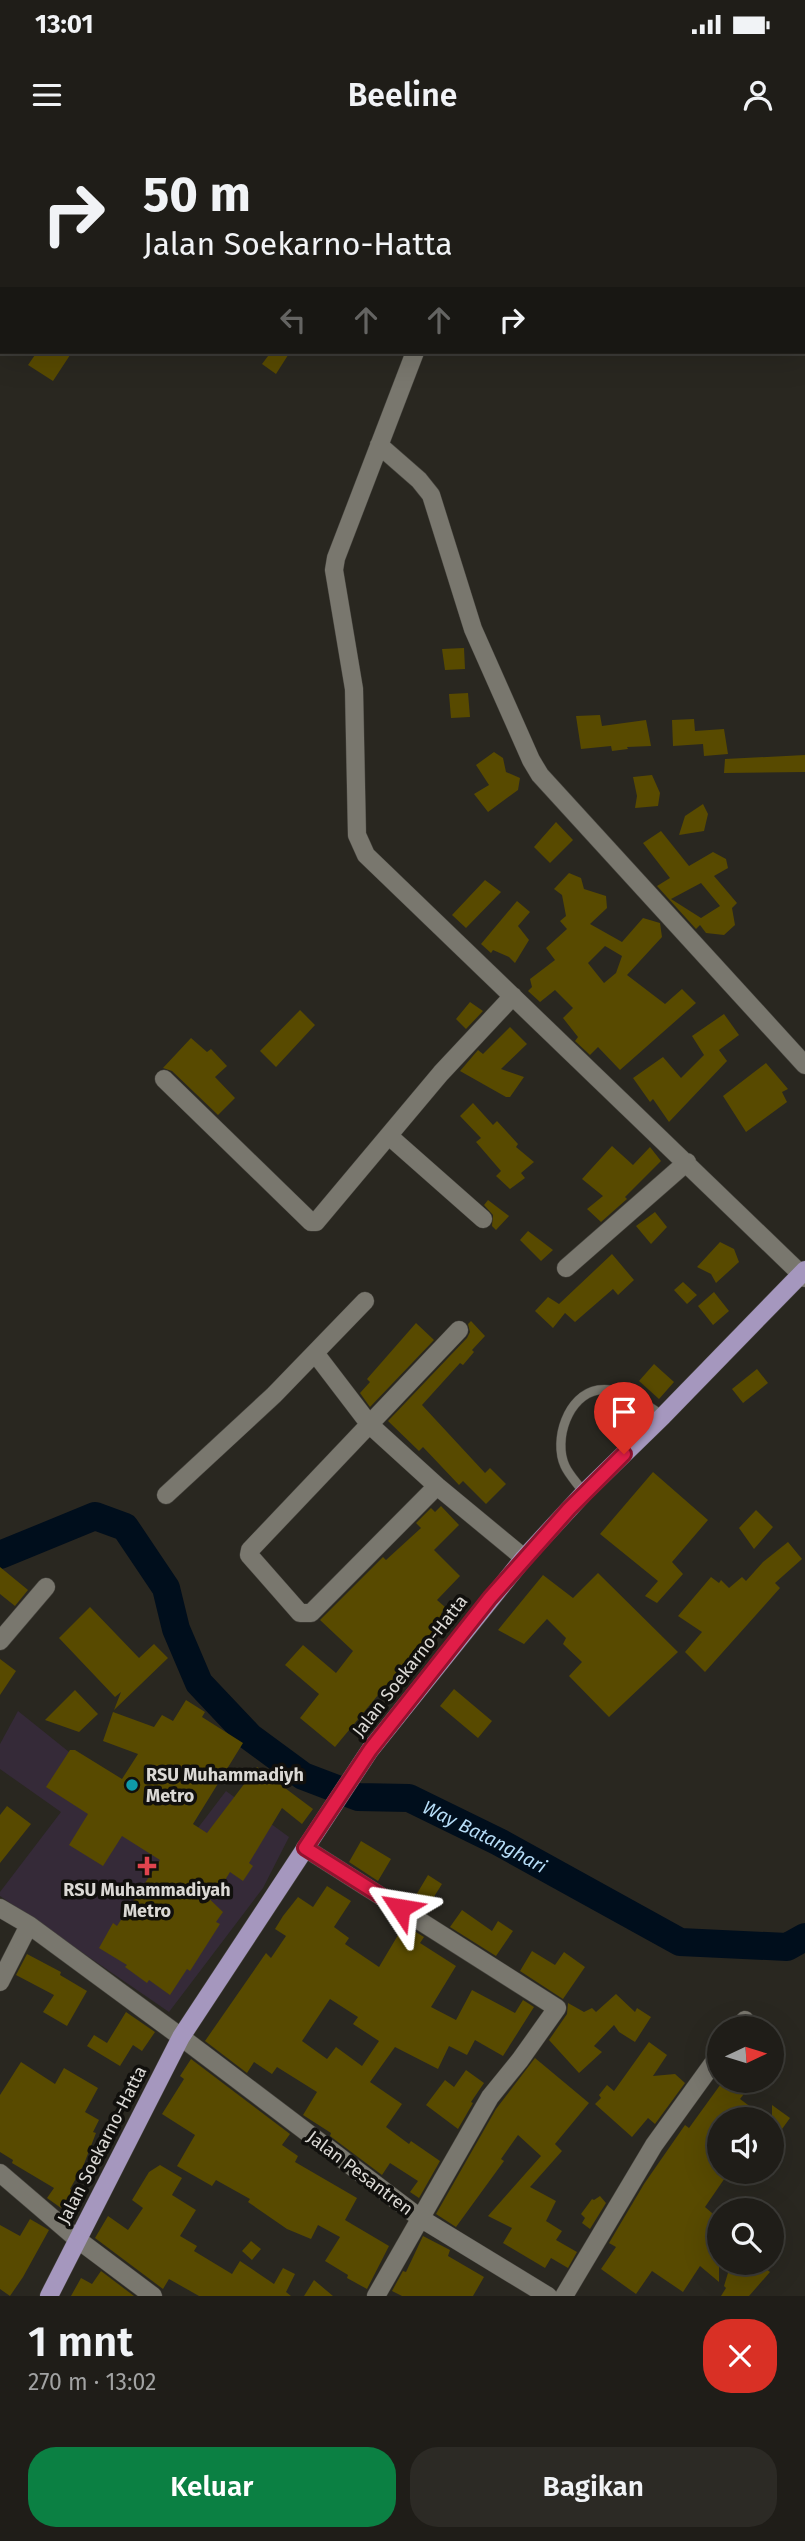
<!DOCTYPE html>
<html lang="id">
<meta charset="utf-8">
<style>
body{margin:0;font-family:"Fira Sans",sans-serif;background:#2c2a25;color:#f1f3f6;height:100vh;display:flex;flex-direction:column;font-size:26px;white-space:nowrap}
*{box-sizing:border-box;margin:0}
p{font-size:23px;color:#a1a2a2}
.icon{flex:none;width:38px;height:38px;fill:none;stroke:currentColor;stroke-width:2;stroke-linecap:round;stroke-linejoin:round}
.map{position:relative;height:2156px;overflow:hidden}
.panel{display:flex;flex-direction:column;background:#1f1d18;flex:1}
.panel>*{flex:none}
.banner{position:absolute;left:0px;top:0px;width:805px;height:214px;box-shadow:0 7px 28px #0002,0 0 0 2px #3c3b37;background:#1f1d18;color:#f1f3f6;overflow:hidden}
.needle{width:46px;rotate:86deg}
.buttons{position:absolute;left:707px;top:1876px;display:grid;gap:14px}
.buttons a{display:grid;place-items:center;width:77px;height:77px;border-radius:50%;background:#1f1d18;box-shadow:0 7px 28px #0002,0 0 0 2px #3c3b37;font-size:35px}
.pin{position:absolute;display:grid;place-items:center;width:60px;height:60px;color:#fff;margin:-72px -30px;border-radius:50% 50% 50% 0;rotate:-45deg;box-shadow:0 0 7px #0007}
.pin .icon{rotate:45deg}
.me{position:absolute;width:77px;margin:-38px;rotate:303deg;stroke-linejoin:round;filter:drop-shadow(0 0 5px #0008)}
.turn{display:flex;align-items:center;gap:24px;height:147px;padding:0 28px;font-size:32px}
.turn .icon{width:91px;height:91px;stroke-width:2.5}
.turn b{display:block;font-size:49px;line-height:60px}
.lanes{display:flex;align-items:center;height:66px;padding:0 28px;background:#0003;justify-content:center;gap:35px;direction:ltr}
.lanes .off{opacity:.35}
.round{display:grid;place-items:center;flex:none;width:74px;height:74px;border-radius:28px;background:#2c2a25}
.headline{display:flex;align-items:center;justify-content:space-between;height:119px;padding:0 28px}
h1{font-size:42px;font-weight:600;line-height:52px}
.button{display:flex;gap:14px;margin-top:auto;padding:14px 28px}
.button a{flex:1;height:80px;border-radius:28px;background:#0b8043;color:#fff;font-size:28px;font-weight:600;line-height:80px;text-align:center}
.button a+a{background:#2c2a25;color:#f1f3f6}
.status{display:flex;justify-content:space-between;align-items:center;height:49px;padding:0 35px;background:#1f1d18;direction:ltr}
.status svg{height:19px;fill:currentColor}
header{display:flex;justify-content:space-between;align-items:center;height:91px;padding:0 28px;background:#1f1d18;font-size:32px;font-weight:600}
.map>svg:first-child{display:block}
.medical{fill:#352a38}
.lines{fill:none;stroke-linecap:round;stroke-linejoin:round}
.river{stroke:#000e1c;stroke-width:28}
.building{fill:#584a00;fill-rule:evenodd}
.service-casing{stroke:#46443e;stroke-width:10}
.minor-casing{stroke:#46443e;stroke-width:19}
.primary-casing{stroke:#46443e;stroke-width:19}
.service{stroke:#79776e;stroke-width:9}
.minor{stroke:#79776e;stroke-width:18}
.primary{stroke:#a597be;stroke-width:18}
.route-casing{stroke:#92132f;stroke-width:18}
.route{stroke:#e11d48;stroke-width:12}
.culture-dot{fill:#0f9aa8;stroke:#11100d;stroke-width:2.5}
.health-dot{fill:#e0444e;stroke:#11100d;stroke-width:2.5}
.labels{text-anchor:middle;stroke-width:7;stroke-linejoin:round;paint-order:stroke}
.street-label{font-size:18px;fill:#dbd9d5;stroke:#11100d}
.poi-label{font-size:18px;font-weight:bold;fill:#dbd9d5;stroke:#11100d;text-anchor:start}
.water-label{font-size:19px;font-style:italic;fill:#b6ddf7;stroke:#11100d}
</style>
<div class="status"><b>13:01</b><svg viewBox="0 0 49 12"><path d="M0 12V9h3v3zM5 12V6h3v6zM10 12V3h3v9zM15 12V0h3v12zM26 1h20v11H26zM47 4h2v5h-2z"/></svg></div>
<header><svg class="icon" aria-label="menu" viewBox="0 0 24 24"><path d="M4 6h16M4 12h16M4 18h16"/></svg>Beeline<svg class="icon" aria-label="person" viewBox="0 0 24 24"><circle cx="12" cy="8" r="4"/><path d="M4 21q1-7 8-7t8 7"/></svg></header>
<div class="map">
<svg width="805" height="2156" viewBox="0 0 805 2156">
<rect width="100%" height="100%" fill="#292720"/>
<path class="medical" d="M18,1571L185,1705L226,1651L289,1697L263,1748L169,1872L0,1756V1752L61,1672L0,1629V1604Z"/>
<g class="lines">
<path class="river" id="s1" d="M0,1415L95,1376L125,1387L166,1448L176,1489L199,1543L250,1597L303,1636L358,1657L409,1658L499,1702L680,1802L787,1807L805,1797"/>
</g>
<path class="building" d="M37,212H72L53,241L28,225Z
M271,212H290L276,234L262,224Z
M464,508L465,529L445,530L442,509Z
M468,553L470,577L451,578L449,554Z
M600,575L602,586L646,580L651,606L627,607L628,609L612,611L611,606L581,609L576,576Z
M694,579L695,591L724,589L728,614L704,616L703,604L673,606L672,580Z
M494,612L503,618L506,632L520,638L518,650L488,672L474,654L489,645L476,625Z
M805,615V632L724,633L725,619Z
M652,635L660,653L658,666L635,668L637,656L633,637Z
M703,664L708,674L704,691L679,695L685,676Z
M556,682L573,700L550,723L534,707Z
M661,691L689,726L713,712L726,719L728,728L714,736L737,763L732,768L735,785L724,795L706,793L700,785L696,789L657,746L670,738L643,703ZM701,743L720,766L701,778L671,759Z
M569,733L581,738L584,749L606,756L607,768L590,784L622,802L643,778L660,783L662,797L627,835L665,864L682,849L696,863L620,930L598,907L590,915L575,901L578,897L563,878L573,868L555,850L540,862L528,851L532,847L530,839L555,820L546,808L567,789L560,781L566,776L562,755L554,749ZM605,806L622,816L616,833L604,843L588,823Z
M485,740L501,752L466,788L452,775Z
M517,761L530,772L518,786L529,800L515,823L509,817L493,810L491,813L481,804Z
M470,862L483,871L466,889L456,879Z
M300,870L315,885L276,927L260,911Z
M724,874L739,895L719,910L727,921L669,982L653,959L650,962L633,938L663,917L681,938L704,915L692,896Z
M510,887L527,904L501,929L524,937L510,957H506L460,931L478,910L483,914Z
M191,898L207,912L211,909L227,926L215,937L235,958L218,975L172,931L163,928Z
M766,923L788,949L782,952L787,962L746,992L723,956Z
M473,963L493,985L497,981L518,1004L516,1007L534,1022L521,1033L525,1038L510,1049L496,1036L501,1031L476,1002L481,998L460,976Z
M612,1006L633,1025L650,1007L661,1021L625,1057L627,1059L601,1082L587,1069L603,1056L582,1039Z
M488,1060L509,1076L496,1090L492,1086L493,1075L484,1065Z
M655,1072L667,1087L651,1104L636,1086Z
M528,1091L553,1110L541,1121L520,1100Z
M720,1102L734,1109L739,1122L716,1143L711,1134L697,1127Z
M612,1114L634,1140L618,1155L613,1149L575,1182L565,1173L553,1188L535,1171L548,1157L559,1164Z
M683,1142L697,1155L687,1164L674,1150Z
M714,1152L729,1171L713,1185L698,1166Z
M471,1181L485,1196L472,1210L474,1212L463,1225L460,1223L422,1265L485,1333L490,1328L506,1344L486,1364L463,1341L459,1345L423,1307L419,1311L388,1281L467,1198L470,1192L468,1184Z
M416,1183L434,1200L370,1267L360,1253L370,1242L367,1239Z
M654,1224L674,1242L659,1259L639,1241Z
M757,1229L768,1243L743,1263L732,1249Z
M653,1332L708,1380L672,1422L683,1434L657,1463L645,1456L658,1441L600,1394Z
M441,1366L459,1385L434,1410L460,1436L437,1460L445,1467L441,1474L447,1479L440,1487L443,1490L390,1555L383,1549L335,1607L300,1578L319,1554L285,1525L303,1505L336,1533L353,1511L320,1480L383,1417L386,1420L421,1388L416,1383L431,1368L435,1372Z
M756,1370L773,1387L754,1409L739,1388Z
M788,1402L802,1419L775,1443L780,1448L705,1532L685,1512L702,1492L678,1476L711,1437L719,1443L721,1440L729,1448L742,1437L746,1441L763,1422Z
M0,1427L28,1450L15,1466L0,1454Z
M598,1433L678,1512L609,1577L569,1536L582,1522L563,1504L566,1498L547,1479L524,1504L498,1490L543,1435L573,1458Z
M90,1467L139,1518L154,1504L168,1518L114,1570L121,1552L115,1557L59,1498Z
M0,1519L16,1531L0,1555Z
M454,1549L492,1581L478,1598L440,1566Z
M75,1550L98,1574L79,1592L45,1580Z
M186,1560L205,1572L202,1577L243,1603L193,1684L207,1693L257,1627L313,1669L302,1684L282,1668L249,1723L253,1726L243,1741L230,1732L217,1753L203,1744L199,1749L223,1772L216,1782L220,1784L190,1831L187,1829L170,1855L149,1840L147,1843L125,1827L127,1825L99,1808L113,1783L117,1786L160,1720L122,1696L103,1726L69,1705L88,1674L46,1647L70,1610H75L122,1639L138,1614L103,1601L113,1572L154,1587L162,1575L173,1581Z
M7,1666L31,1684L0,1723V1675Z
M361,1701L391,1719L378,1741L349,1722Z
M428,1735L442,1744L425,1771L412,1762Z
M327,1746L351,1761L334,1787L349,1798L345,1804L379,1827L404,1785L424,1797L420,1803L456,1826L431,1867L456,1880L472,1850L515,1873L523,1860L534,1867L503,1916L475,1900L467,1915L449,1906L438,1929L395,1907L370,1942L402,1964L386,1987L409,2004L411,2001L440,2021L419,2058L410,2052L418,2041L390,2023L382,2035L330,1996L331,1993L303,1975L317,1952L277,1927L272,1934L254,1922L247,1933L205,1901L266,1813L271,1818L286,1796L275,1789L283,1776L298,1757L313,1767ZM330,1859L358,1877L353,1884L379,1901L362,1926L336,1907L327,1919L302,1901Z
M462,1770L492,1791L498,1781L513,1791L496,1816L450,1787Z
M532,1811L555,1825L564,1812L585,1827L563,1859L520,1831Z
M27,1814L61,1832L60,1835L87,1851L67,1886L43,1872L54,1855L16,1835Z
M616,1854L635,1872L637,1868L651,1877L635,1902L619,1892L614,1885L594,1906L602,1912L579,1933L549,1900L567,1874L568,1863L584,1872L592,1868L596,1872Z
M126,1872L155,1892L142,1911L133,1905L120,1926L87,1906L94,1895L107,1903Z
M649,1902L667,1915L653,1936L675,1934L685,1943L655,1984L648,1978L632,1997L595,1964L601,1958L599,1955L607,1945L614,1951Z
M535,1918L589,1963L555,2004L562,2011L530,2047L556,2061L546,2081L562,2091L556,2100L577,2112L568,2128L551,2118L545,2128L503,2103L512,2088L488,2076L541,2016L518,1995L501,2019L504,2021L456,2087L436,2074L496,1969Z
M191,1919L290,1994L282,2005L298,2016L295,2022L357,2058L345,2080L389,2106L367,2149L347,2138L348,2135L325,2121L340,2097L318,2085L311,2099L287,2089L248,2062L250,2059L216,2040L212,2046L177,2026L195,1995L162,1974L184,1939L180,1936Z
M21,1922L55,1944L64,1928L98,1948L85,1972L99,1980L93,1992L96,1993L84,2024L70,2049L73,2051L61,2068L47,2058L54,2048L12,2023L13,2020L0,2012V1955Z
M466,1930L484,1943L471,1962L473,1963L458,1989L426,1965L445,1940L454,1947Z
M723,1941H754L740,1959L767,1979H718L707,1995L719,2004V2032H729L705,2067L719,2079V2142L700,2126L683,2152L652,2131L636,2154L601,2129L616,2107L609,2103L644,2044L685,1985L689,1988Z
M772,1965L790,1978L772,2003Z
M160,2025L182,2038L172,2055L196,2070L180,2096L197,2106L194,2111L232,2134L240,2121L274,2144L283,2128L295,2134L286,2152L291,2156H199L169,2139L163,2149L95,2098L108,2076L128,2090L143,2068L132,2060L149,2032Z
M600,2056L606,2063L590,2089L582,2083L585,2078L581,2074L592,2059L594,2060Z
M30,2079L49,2090L23,2137L10,2156L0,2149V2085L20,2096Z
M423,2096L450,2110L448,2116L484,2137L473,2156H402L392,2151L403,2131L406,2132Z
M251,2101L261,2109L252,2120L242,2111Z
M731,2123H735L747,2133L755,2123H759L770,2132L749,2156H721L726,2148L724,2146Z
M101,2131L134,2156H71L81,2138L92,2144Z
M314,2140L333,2156H304Z"/>
<g class="lines">
<g class="service-casing">
<path id="service" d="M584,1353C578,1344 569,1335 565,1326C553,1300 568,1255 598,1250C621,1246 646,1264 663,1276"/>
</g>
<g class="minor-casing">
<path id="minor" d="M470,0L471,2
M531,2L532,0
M415,212L336,418L334,430L354,549L357,695L366,715L805,1138
M379,305L419,340L431,355L473,489L531,620L540,635L805,925
M164,939L311,1082H316L441,933L513,856
M389,996L483,1079
M566,1128L687,1022
M315,1213L370,1285L437,1346L524,1418
M437,1346L311,1473H300L249,1415L250,1410L459,1190
M166,1355L274,1255L365,1161
M0,1501L46,1447
M305,1708L557,1868L520,1920L490,1957L376,2156
M0,1768L29,1785L181,1897L420,2078L548,2156
M0,1842L29,1785
M739,1888L745,1880
M0,2033L77,2099L153,2156
M564,2156L654,2005L719,1915"/>
</g>
<g class="primary-casing">
<path id="primary" d="M49,2156L181,1897L370,1610L524,1418L584,1353L663,1276L805,1130"/>
</g>
<use href="#service" class="service"/>
<use href="#minor" class="minor"/>
<use href="#primary" class="primary"/>
</g>
<g class="lines">
<g class="route-casing">
<path id="route" d="M400,1768L305,1708L370,1610L490,1458L569,1369L624,1314"/>
</g>
<use href="#route" class="route"/>
</g>
<circle class="culture-dot" cx="132" cy="1645" r="7"/>
<path class="health-dot" d="M143.5 1715.5h7v7h7v7h-7v7h-7v-7h-7v-7h7z"/>
<g class="labels">
<g class="street-label">
<text transform="translate(410 1526) rotate(-52)" y="6">Jalan Soekarno-Hatta</text>
<text transform="translate(102 2005) rotate(-63)" y="6">Jalan Soekarno-Hatta</text>
<text transform="translate(360 2033) rotate(37)" y="6">Jalan Pesantren</text>
</g>
<g class="poi-label">
<text x="146" y="1641">RSU Muhammadiyh<tspan x="146" dy="21">Metro</tspan></text>
<text x="147" y="1756" text-anchor="middle">RSU Muhammadiyah<tspan x="147" dy="21">Metro</tspan></text>
</g>
<g class="water-label">
<text dy="7" stroke="none"><textPath href="#s1" startOffset="644">Way Batanghari</textPath></text>
</g>
</g>
</svg>
<div class="buttons">
<a><svg class="needle" viewBox="-14 -14 28 28"><path d="M0-13l5 13h-10z" fill="#e53935"/><path d="M0 13l5-13h-10z" fill="#a1a2a2"/></svg></a>
<a><svg class="icon" aria-label="sound" viewBox="0 0 24 24"><path d="M4 9h4l5-4v14l-5-4H4zM17 9q2 3 0 6"/></svg></a>
<a><svg class="icon" aria-label="search" viewBox="0 0 24 24"><circle cx="10" cy="10" r="6"/><path d="M15 15l6 6"/></svg></a>
</div>
<div class="pin" style="left:624px;top:1314px;background:#d93025"><svg class="icon" aria-label="arrive" viewBox="0 0 24 24"><path d="M6 21V4h12l-3 4 3 4H6"/></svg></div>
<svg class="me" style="left:400px;top:1768px" viewBox="-20 -20 40 40"><path d="M0-17L14 15 0 8-14 15z" fill="#e11d48" stroke="#fff" stroke-width="4"/></svg>
<div class="banner">
<div class="turn"><svg class="icon" aria-label="right" viewBox="0 0 24 24"><path d="M7 20v-9h11M14 6l5 5-5 5"/></svg><div><b>50 m</b>Jalan Soekarno-Hatta</div></div>
<div class="lanes"><svg class="icon off" aria-label="left" viewBox="0 0 24 24"><path d="M17 20v-9H6M10 6l-5 5 5 5"/></svg><svg class="icon off" aria-label="ahead" viewBox="0 0 24 24"><path d="M12 20V5M6 11l6-6 6 6"/></svg><svg class="icon off" aria-label="ahead" viewBox="0 0 24 24"><path d="M12 20V5M6 11l6-6 6 6"/></svg><svg class="icon" aria-label="right" viewBox="0 0 24 24"><path d="M7 20v-9h11M14 6l5 5-5 5"/></svg></div>
</div>
</div>
<section class="panel">
<div class="headline"><div><h1>1 mnt</h1><p>270 m · 13:02</p></div><a class="round" style="background:#d93025;color:#fff"><svg class="icon" aria-label="close" viewBox="0 0 24 24"><path d="M6 6l12 12M18 6L6 18"/></svg></a></div>
<div class="button"><a>Keluar</a><a>Bagikan</a></div>
</section>
